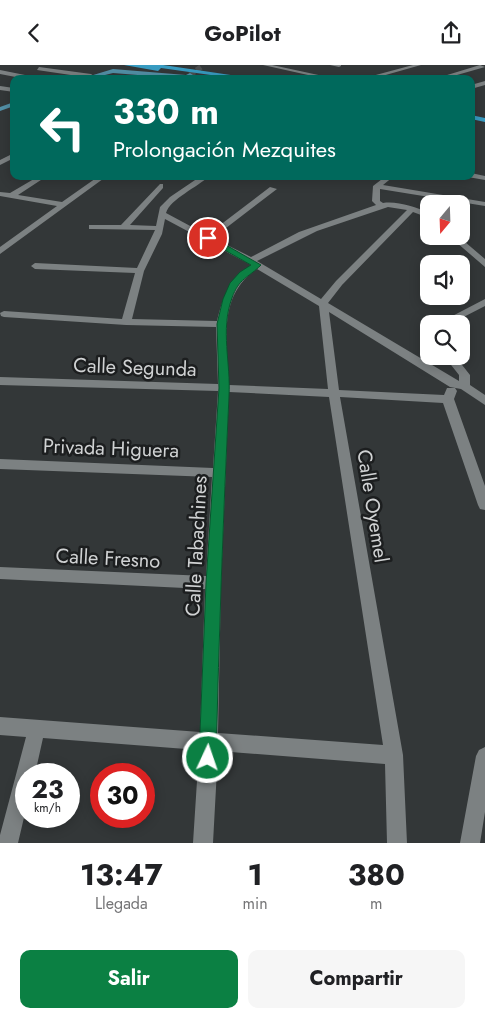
<!DOCTYPE html>
<html lang="es">
<meta charset="utf-8">
<style>
body{margin:0;font-family:Jost,sans-serif;background:#f6f6f6;color:#202124;height:100vh;display:flex;flex-direction:column;font-size:19px;white-space:nowrap}
*{box-sizing:border-box;margin:0}
p{font-size:16px;color:#757577}
.icon{flex:none;width:28px;height:28px;fill:none;stroke:currentColor;stroke-width:2;stroke-linecap:round;stroke-linejoin:round}
.map{position:relative;height:778px;overflow:hidden}
.details{display:flex;flex-direction:column;background:#fff;flex:1}
.details>*{flex:none}
.guide{position:absolute;left:10px;top:10px;width:465px;height:105px;border-radius:10px;box-shadow:0 2px 12px #0003;background:#00695c;color:#fff;overflow:hidden}
.needle{width:32px;rotate:199deg}
.buttons{position:absolute;left:420px;top:130px;display:grid;gap:10px}
.buttons a{display:grid;place-items:center;width:50px;height:50px;border-radius:10px;background:#fff;box-shadow:0 2px 12px #0003;font-size:25px}
.speed{position:absolute;left:15px;top:698px;display:flex;gap:10px;font-size:25px;font-weight:700;text-align:center}
.speed>*{display:grid;place-content:center;width:65px;height:65px;border-radius:50%;background:#fff;box-shadow:0 2px 12px #0003;line-height:1}
.speed small{font-size:12px;font-weight:400}
.speed .limit{border:8px solid #d22;background:#fff;color:#111}
.pin{position:absolute;display:grid;place-items:center;width:42px;height:42px;color:#fff;margin:-21px;border:2px solid #fff;border-radius:50%;box-shadow:0 1px 5px #0007}
.me{position:absolute;width:55px;margin:-28px;rotate:3deg;stroke-linejoin:round;filter:drop-shadow(0 0 4px #0008)}
.turn{display:flex;align-items:center;gap:18px;height:105px;padding:0 20px;font-size:22px}
.turn .icon{width:65px;height:65px;stroke-width:2.5}
.turn b{display:block;font-size:35px;line-height:42px}
.eta{display:flex;justify-content:space-evenly;align-items:center;height:85px;text-align:center}
.eta b{font-size:30px;font-weight:700;line-height:35px}
.action{display:flex;gap:10px;margin-top:auto;padding:10px 20px}
.action a{flex:1;height:58px;border-radius:10px;background:#0b8043;color:#fff;font-size:20px;font-weight:700;line-height:58px;text-align:center}
.action a+a{background:#f6f6f6;color:#202124}
header{display:flex;justify-content:space-between;align-items:center;height:65px;padding:0 20px;background:#fff;font-size:22px;font-weight:700}
.map>svg:first-child{display:block}
.lines{fill:none;stroke-linecap:round;stroke-linejoin:round}
.major-tunnel{stroke:#4b4e4f;stroke-width:5.5;stroke-dasharray:5.5 2.5;stroke-linecap:butt}
.minor{fill:#7c8182;fill-rule:evenodd}
.major{fill:#5391a8;fill-rule:evenodd}
.highway{fill:#389cc2;fill-rule:evenodd}
.route{fill:#0b8043;stroke:#07532c}
.labels{text-anchor:middle;stroke-width:5;stroke-linejoin:round;paint-order:stroke}
.street-label{font-size:20px;fill:#d0d2d3;stroke:#1c1e1f}
</style>
<header><svg class="icon" aria-label="back" viewBox="0 0 24 24"><path d="M15 5l-7 7 7 7"/></svg>GoPilot<svg class="icon" aria-label="share" viewBox="0 0 24 24"><path d="M12 15V3M7 8l5-5 5 5M5 13v7h14v-7"/></svg></header>
<div class="map">
<svg width="485" height="778" viewBox="0 0 485 778">
<rect width="100%" height="100%" fill="#333738"/>
<g class="lines">
<path class="major-tunnel" d="M190,10L201,2"/>
<path class="minor" d="M263,0H272L337,14H326Z
M330,0H341V1L339,2Z
M413,0H421L375,13L372,11Z
M480,0L485,2L443,14H434Z
M39,2L91,9L94,11L91,13L37,5Z
M0,5L35,12L37,14H26L0,9Z
M485,16V20L471,24V20Z
M0,21L14,23V27L0,25Z
M14,88V93L0,100V95Z
M471,108L485,111V115L468,112L471,111Z
M39,111H47L18,130L62,137L99,111H107L0,189V182L57,141L0,131V127L10,128Z
M201,111H209C198,122 170,134 166,148L207,170L270,122L277,124L213,173L251,192L299,167L376,140L372,136L373,121L386,111H394L383,120L485,137V141L380,124V136L383,138C398,136 415,142 429,148V153L413,147L342,220L328,238L459,316V310L444,291H455L470,310V320L485,330V340L461,324L450,322L329,247L339,325L444,330L447,323H455L457,326L454,334L485,421V445L480,444L478,440L443,338L340,332L403,690L407,778H387L385,699L218,686L213,778H193L199,685L43,673L35,709H26V744L18,778H0V770L26,672L0,670V652L200,667L205,524L0,514V502L206,511L212,412L0,404V394L213,403L218,326L0,320V312L218,319L216,262L126,260L4,252L1,251L0,248L4,246L122,254L135,208L35,204L31,201L35,198L137,203L155,165L92,164H89V160H121L160,119H163V123L130,160L156,161L160,142L170,132ZM388,142L407,145L336,216L321,234L257,196L317,166ZM165,154L251,200C229,214 223,232 217,256L132,254L144,206L162,169ZM257,204L319,241L328,324L229,320C227,278 217,230 257,204ZM229,327L329,332L383,680L218,668L221,518Z
M303,111H317L318,112L314,114Z
M449,171H458L485,194V202Z
M485,234V241L450,259H437Z
M485,682V747L480,778H460L476,691L479,685Z"/>
<path class="major" d="M113,4L186,10L190,8L193,10L187,14L113,8L89,14H80Z
M14,37V41L0,46V42Z"/>
<path class="highway" d="M124,0H163L258,14H239L161,3L158,6Z
M471,50L485,53V57L471,54Z"/>
</g>
<path class="route" d="M205,171H210L261,200C248,213 239,213 232,233C220,265 231,298 229,331C223,452 219,572 216,693L214,699L208,702L202,699L199,693L206,518L219,323L217,259L223,234L230,218L240,207L251,200L205,174Z"/>
<g class="labels">
<g class="street-label">
<text transform="translate(135 302) rotate(2)" y="7">Calle Segunda</text>
<text transform="translate(111 383) rotate(2)" y="7">Privada Higuera</text>
<text transform="translate(373 441) rotate(81)" y="7">Calle Oyemel</text>
<text transform="translate(196 481) rotate(-87)" y="7">Calle Tabachines</text>
<text transform="translate(108 493) rotate(3)" y="7">Calle Fresno</text>
</g>
</g>
</svg>
<div class="buttons">
<a><svg class="needle" viewBox="-14 -14 28 28"><path d="M0-13l5 13h-10z" fill="#e53935"/><path d="M0 13l5-13h-10z" fill="#757577"/></svg></a>
<a><svg class="icon" aria-label="sound" viewBox="0 0 24 24"><path d="M4 9h4l5-4v14l-5-4H4zM17 9q2 3 0 6"/></svg></a>
<a><svg class="icon" aria-label="search" viewBox="0 0 24 24"><circle cx="10" cy="10" r="6"/><path d="M15 15l6 6"/></svg></a>
</div>
<div class="speed"><div>23<small>km/h</small></div><div class="limit">30</div></div>
<div class="pin" style="left:208px;top:173px;background:#d93025"><svg class="icon" aria-label="arrive" viewBox="0 0 24 24"><path d="M6 21V4h12l-3 4 3 4H6"/></svg></div>
<svg class="me" style="left:208px;top:693px" viewBox="-20 -20 40 40"><circle r="17" fill="#0b8043" stroke="#fff" stroke-width="3"/><path d="M0-11L8 9 0 5-8 9z" fill="#fff"/></svg>
<div class="guide">
<div class="turn"><svg class="icon" aria-label="left" viewBox="0 0 24 24"><path d="M17 20v-9H6M10 6l-5 5 5 5"/></svg><div><b>330 m</b>Prolongación Mezquites</div></div>
</div>
</div>
<section class="details">
<div class="eta">
<div><b>13:47</b><p>Llegada</p></div>
<div><b>1</b><p>min</p></div>
<div><b>380</b><p>m</p></div>
</div>
<div class="action"><a>Salir</a><a>Compartir</a></div>
</section>
